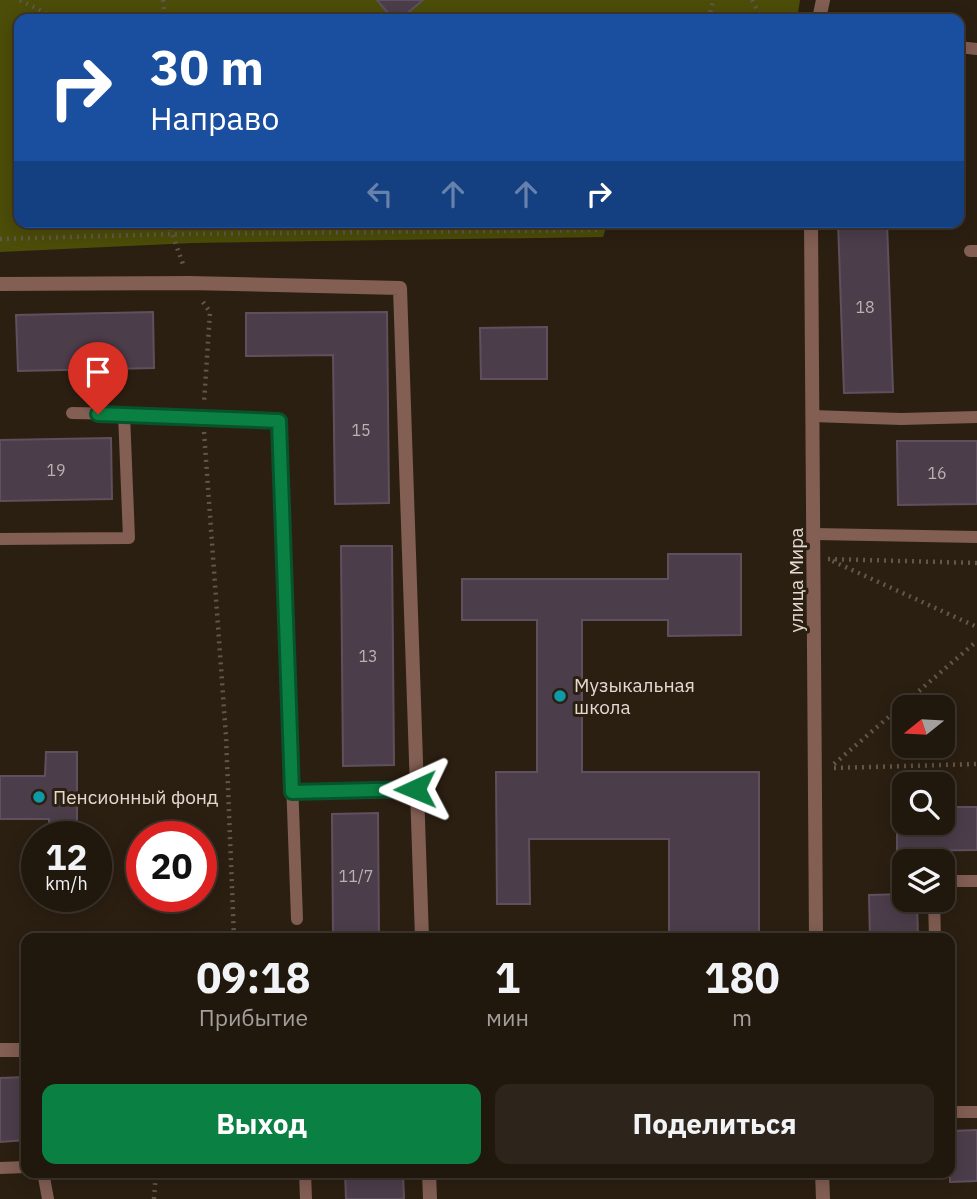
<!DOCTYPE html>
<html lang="ru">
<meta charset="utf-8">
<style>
body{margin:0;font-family:"IBM Plex Sans",sans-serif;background:#2d241b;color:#f1f3f6;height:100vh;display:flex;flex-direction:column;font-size:26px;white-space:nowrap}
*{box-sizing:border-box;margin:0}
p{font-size:23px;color:#a29f9d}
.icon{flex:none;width:38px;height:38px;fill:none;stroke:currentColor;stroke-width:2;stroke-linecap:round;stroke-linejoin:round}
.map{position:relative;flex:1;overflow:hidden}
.panel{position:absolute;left:21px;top:933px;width:934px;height:245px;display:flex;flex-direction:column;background:#20170d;border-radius:14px;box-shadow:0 4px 18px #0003,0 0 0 2px #3d362e}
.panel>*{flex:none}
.banner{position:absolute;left:14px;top:14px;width:950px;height:214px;border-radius:14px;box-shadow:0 4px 18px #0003,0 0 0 2px #3d362e;background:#1a4fa0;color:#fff;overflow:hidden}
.needle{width:46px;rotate:252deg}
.controls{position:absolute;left:892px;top:695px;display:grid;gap:14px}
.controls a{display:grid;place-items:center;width:63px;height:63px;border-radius:14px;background:#20170d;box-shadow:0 4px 18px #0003,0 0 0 2px #3d362e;font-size:35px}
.speed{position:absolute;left:21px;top:821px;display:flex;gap:14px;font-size:35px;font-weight:700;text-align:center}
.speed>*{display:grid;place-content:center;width:91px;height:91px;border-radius:50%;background:#20170d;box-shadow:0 4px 18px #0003,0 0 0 2px #3d362e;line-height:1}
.speed small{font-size:18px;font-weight:400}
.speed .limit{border:10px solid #d22;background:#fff;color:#111}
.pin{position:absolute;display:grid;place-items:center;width:60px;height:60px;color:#fff;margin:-72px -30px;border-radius:50% 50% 50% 0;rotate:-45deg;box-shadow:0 0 7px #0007}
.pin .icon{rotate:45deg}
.me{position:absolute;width:77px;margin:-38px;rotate:269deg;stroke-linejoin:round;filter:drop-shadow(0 0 5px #0008)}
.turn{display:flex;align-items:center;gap:24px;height:147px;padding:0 21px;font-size:32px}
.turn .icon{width:91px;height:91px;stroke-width:2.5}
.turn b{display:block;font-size:49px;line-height:60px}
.lanes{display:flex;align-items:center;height:66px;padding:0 21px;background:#0003;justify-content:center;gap:35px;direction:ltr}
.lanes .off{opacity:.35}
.eta{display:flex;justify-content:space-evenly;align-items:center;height:119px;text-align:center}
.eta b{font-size:42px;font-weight:700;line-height:49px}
.cta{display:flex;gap:14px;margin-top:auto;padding:14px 21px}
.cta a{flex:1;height:80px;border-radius:14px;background:#0b8043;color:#fff;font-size:28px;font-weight:700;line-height:80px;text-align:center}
.cta a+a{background:#2d241b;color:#f1f3f6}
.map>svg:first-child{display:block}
.green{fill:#4c4d08}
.building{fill:#4c3d4a;stroke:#60505e;stroke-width:2}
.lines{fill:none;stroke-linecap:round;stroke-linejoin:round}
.path{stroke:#62574b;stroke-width:4.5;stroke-dasharray:2 5;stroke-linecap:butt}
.lane{stroke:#825e53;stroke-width:12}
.street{stroke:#825e53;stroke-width:14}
.route-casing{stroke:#07532c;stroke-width:18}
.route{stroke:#0b8043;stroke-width:12}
.culture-dot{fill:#0f9aa8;stroke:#2b1f11;stroke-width:2.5}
.labels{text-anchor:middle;stroke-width:6;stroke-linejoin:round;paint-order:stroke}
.number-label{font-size:16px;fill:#bcb2af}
.street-label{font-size:19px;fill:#e2d9d1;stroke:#2b1f11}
.poi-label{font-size:19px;fill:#e2d9d1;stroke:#2b1f11;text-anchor:start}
</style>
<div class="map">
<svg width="977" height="1199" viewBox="0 0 977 1199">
<rect width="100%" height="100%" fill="#2b1f11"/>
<path class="green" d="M0,0H800L797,19H19V222H608L603,237L192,243L0,252Z"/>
<path class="building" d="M377,0H423L400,19H393Z
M838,222H887L893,392L844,393Z
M153,312L154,368L18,371L16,315Z
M387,312L389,503L335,504L333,355L246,356V313Z
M547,327V379H481L480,328Z
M111,438L112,499L0,501V440Z
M897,441H977V504L898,505Z
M341,546H392L394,765L343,766Z
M668,554H741V635L668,636V620H582V772H759V938H669V839H529L530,904H497L496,772H537V620H462V579H668Z
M46,752H77V836H49V819H0V776H45Z
M943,807H977V850L897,851V822H943Z
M378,813L379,938H333L332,814Z
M905,894V900H917L918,938H870L869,895Z
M26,1077V1140L0,1142V1078Z
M977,1130V1181L950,1182V1131Z
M345,1172H403L404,1199H346Z"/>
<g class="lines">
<path class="path" d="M20,0L57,19
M163,0L165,19
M752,0L762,19
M709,19L713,0
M168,222L184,267
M0,239L173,234L600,230L604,222
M203,302L210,312L204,403
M204,432L226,737L234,938
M977,563L828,559L977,627
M834,764L977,641
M834,768L977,764
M154,1199L156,1172"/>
<path class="lane" d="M959,47L977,49
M970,251H977
M124,414L279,421L297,919
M812,416L901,419L977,417
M815,534L977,537
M0,539L129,538L124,414L72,413
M293,792L415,789
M943,881H977
M934,900L935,938
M950,1112H977
M0,1168L26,1167
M43,1172L48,1199
M305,1172L306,1199"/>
<path class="street" d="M819,19L823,0
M811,222L816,938
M0,284L189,283L400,288L422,938
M0,1050H26
M429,1172L430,1199
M822,1172L823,1199"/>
</g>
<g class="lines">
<g class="route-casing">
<path id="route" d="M98,414L279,421L292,792L415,789"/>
</g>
<use href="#route" class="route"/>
</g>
<g class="culture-dot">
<circle cx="560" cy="696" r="7"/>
<circle cx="39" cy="797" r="7"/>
</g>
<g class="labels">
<g class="number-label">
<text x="865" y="313">18</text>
<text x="361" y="436">15</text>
<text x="56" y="476">19</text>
<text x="937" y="479">16</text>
<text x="368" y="662">13</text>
<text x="356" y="882">11/7</text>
</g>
<g class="street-label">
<text transform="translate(796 580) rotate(-90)" y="7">улица Мира</text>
</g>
<g class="poi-label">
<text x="574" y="692">Музыкальная<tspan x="574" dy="22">школа</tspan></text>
<text x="53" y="804">Пенсионный фонд</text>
</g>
</g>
</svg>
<div class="controls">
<a><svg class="needle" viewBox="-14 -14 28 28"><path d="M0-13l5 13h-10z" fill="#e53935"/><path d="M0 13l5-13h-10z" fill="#a29f9d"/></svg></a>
<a><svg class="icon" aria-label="search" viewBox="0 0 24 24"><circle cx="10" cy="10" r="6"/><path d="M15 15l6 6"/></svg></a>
<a><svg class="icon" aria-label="layers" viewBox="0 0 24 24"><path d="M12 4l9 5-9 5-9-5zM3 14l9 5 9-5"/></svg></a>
</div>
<div class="speed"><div>12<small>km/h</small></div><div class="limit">20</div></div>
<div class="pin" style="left:98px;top:414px;background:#d93025"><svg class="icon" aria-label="arrive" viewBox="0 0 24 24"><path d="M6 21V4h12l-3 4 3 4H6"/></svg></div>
<svg class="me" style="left:415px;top:789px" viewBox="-20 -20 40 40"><path d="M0-17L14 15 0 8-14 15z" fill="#0b8043" stroke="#fff" stroke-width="4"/></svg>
<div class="banner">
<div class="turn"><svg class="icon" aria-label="right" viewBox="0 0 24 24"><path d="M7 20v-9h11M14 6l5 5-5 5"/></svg><div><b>30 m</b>Направо</div></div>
<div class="lanes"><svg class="icon off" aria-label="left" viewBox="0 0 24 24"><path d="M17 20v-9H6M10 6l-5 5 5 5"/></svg><svg class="icon off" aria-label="ahead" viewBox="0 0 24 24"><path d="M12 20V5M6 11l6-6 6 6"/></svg><svg class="icon off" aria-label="ahead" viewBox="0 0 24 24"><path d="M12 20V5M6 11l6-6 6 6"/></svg><svg class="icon" aria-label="right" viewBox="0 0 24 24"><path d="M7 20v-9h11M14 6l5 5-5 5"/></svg></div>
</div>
<section class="panel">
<div class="eta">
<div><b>09:18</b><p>Прибытие</p></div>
<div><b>1</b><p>мин</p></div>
<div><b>180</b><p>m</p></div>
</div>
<div class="cta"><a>Выход</a><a>Поделиться</a></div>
</section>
</div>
